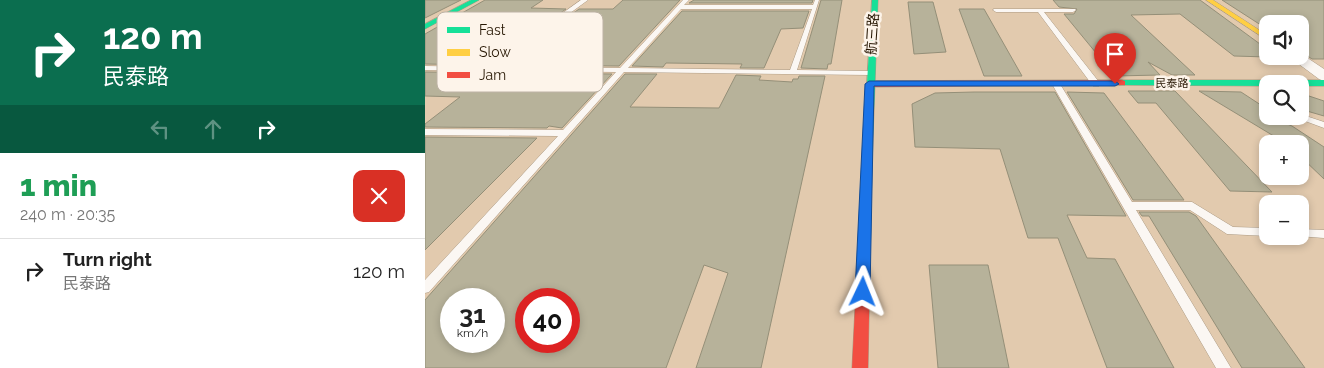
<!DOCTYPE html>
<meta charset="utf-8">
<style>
body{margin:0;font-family:Raleway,"Noto Sans SC",sans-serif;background:#f2f2f2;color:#222;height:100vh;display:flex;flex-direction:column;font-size:19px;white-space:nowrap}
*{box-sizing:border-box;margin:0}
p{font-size:16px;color:#767676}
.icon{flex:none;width:28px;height:28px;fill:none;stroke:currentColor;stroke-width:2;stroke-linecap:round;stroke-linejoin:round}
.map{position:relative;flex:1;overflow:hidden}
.side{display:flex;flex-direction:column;background:#fff;width:425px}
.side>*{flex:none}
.hud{background:#0b6e4f;color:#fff;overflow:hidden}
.fabs{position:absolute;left:834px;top:15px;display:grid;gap:10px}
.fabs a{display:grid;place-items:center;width:50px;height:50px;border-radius:10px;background:#fff;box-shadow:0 2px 8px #0003;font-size:25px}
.speed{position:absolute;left:15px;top:288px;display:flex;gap:10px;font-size:25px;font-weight:700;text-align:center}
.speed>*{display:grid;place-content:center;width:65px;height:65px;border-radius:50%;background:#fff;box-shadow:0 2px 8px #0003;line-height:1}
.speed small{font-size:12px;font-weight:400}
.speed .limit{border:8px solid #d22;background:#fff;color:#111}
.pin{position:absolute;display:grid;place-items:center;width:42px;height:42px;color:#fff;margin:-51px -21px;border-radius:50% 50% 50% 0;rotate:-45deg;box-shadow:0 0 5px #0007}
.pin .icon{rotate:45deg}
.me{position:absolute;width:55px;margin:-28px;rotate:2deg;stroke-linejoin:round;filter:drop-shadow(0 0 4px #0008)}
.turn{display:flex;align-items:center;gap:18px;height:105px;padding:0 20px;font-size:22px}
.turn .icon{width:65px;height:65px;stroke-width:2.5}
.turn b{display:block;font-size:35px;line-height:42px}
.lanes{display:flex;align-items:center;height:48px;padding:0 20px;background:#0003;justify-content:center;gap:25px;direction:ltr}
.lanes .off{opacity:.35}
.round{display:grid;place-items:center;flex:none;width:52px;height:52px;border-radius:10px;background:#f2f2f2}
.head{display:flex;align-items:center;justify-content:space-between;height:85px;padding:0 20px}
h1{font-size:30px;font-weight:800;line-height:38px;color:#1e9e55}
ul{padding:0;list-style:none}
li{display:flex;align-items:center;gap:15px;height:65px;padding:0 20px;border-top:1px solid #e0e0e0}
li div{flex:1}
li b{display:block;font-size:19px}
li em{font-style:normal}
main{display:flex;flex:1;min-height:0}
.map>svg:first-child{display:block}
.building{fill:#b7b29a;stroke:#948f78;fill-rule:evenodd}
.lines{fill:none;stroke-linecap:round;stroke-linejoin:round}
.lane-casing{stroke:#ac9a83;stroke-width:1}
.street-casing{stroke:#ac9a83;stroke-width:1}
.fast-casing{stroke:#ac9a83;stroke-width:1}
.slow-casing{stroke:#ac9a83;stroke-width:1}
.jam-casing{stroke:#ac9a83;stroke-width:1}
.lane{fill:#fbf7f3;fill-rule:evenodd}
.street{fill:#fbf7f3;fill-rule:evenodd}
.fast{fill:#16e098;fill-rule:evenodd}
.slow{fill:#ffcf43;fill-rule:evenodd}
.jam{fill:#f24e42;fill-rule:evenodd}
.route{fill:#1a73e8;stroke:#114b97}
.labels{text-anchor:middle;stroke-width:5;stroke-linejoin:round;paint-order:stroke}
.far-street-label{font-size:11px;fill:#271703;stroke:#fdf4ea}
.street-label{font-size:14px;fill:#271703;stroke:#fdf4ea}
.key{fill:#fdf4ea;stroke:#bdb2a5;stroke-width:1}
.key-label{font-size:14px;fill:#271703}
</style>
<main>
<section class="side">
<div class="hud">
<div class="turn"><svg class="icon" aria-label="right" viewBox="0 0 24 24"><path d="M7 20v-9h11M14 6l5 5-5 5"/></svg><div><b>120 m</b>民泰路</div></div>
<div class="lanes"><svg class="icon off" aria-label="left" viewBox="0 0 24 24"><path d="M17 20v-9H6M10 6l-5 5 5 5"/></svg><svg class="icon off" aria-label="ahead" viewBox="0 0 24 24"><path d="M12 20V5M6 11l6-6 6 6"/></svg><svg class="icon" aria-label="right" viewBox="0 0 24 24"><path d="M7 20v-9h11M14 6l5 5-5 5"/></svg></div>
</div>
<div class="head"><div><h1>1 min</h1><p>240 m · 20:35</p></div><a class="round" style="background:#d93025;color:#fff"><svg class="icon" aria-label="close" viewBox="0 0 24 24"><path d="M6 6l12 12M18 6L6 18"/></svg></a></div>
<ul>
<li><svg class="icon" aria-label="right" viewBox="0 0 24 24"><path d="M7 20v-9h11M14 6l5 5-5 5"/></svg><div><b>Turn right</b><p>民泰路</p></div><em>120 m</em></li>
</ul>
</section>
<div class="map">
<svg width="899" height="368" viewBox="0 0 899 368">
<rect width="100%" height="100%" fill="#e2caae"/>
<path class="building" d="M0,0H36L0,18Z
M60,0H118L106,8L141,9L61,65L0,64V34Z
M198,0H255L194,66L77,65L154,9H188Z
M269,0H388L387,3H264Z
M396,0H417L406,64H403L402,69L376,68Z
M628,0H775L835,44L842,45V57L809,56L755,14L706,15L770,75H747L723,62L735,75L690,76L639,14H649L652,9L634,7Z
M797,0H899V59H887L875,51V24H842V29Z
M483,2H508L521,52L489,54Z
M534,9H559L597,76H559Z
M257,11H384L378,28L356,29L339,68H315L317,64L241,63L238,67L207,66Z
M0,72L187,74L137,128L124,126L122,128L0,127V124L35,97L0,96Z
M200,74H232L205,107L294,108L311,75L336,76L334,80L367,82L368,79H373L374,76H400L336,368H271L303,273L279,265L241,368H0V300ZM26,299H69V341H26ZM101,299H144V341H101Z
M703,91H750L847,192L805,191L731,103H713Z
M774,91L816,92L842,109V116L867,126L899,147V179L875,156V144H862Z
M549,92H630L701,216L642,215L662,258L690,259L749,368H682L633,238H603L575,149L490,147L487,104L510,93Z
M642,92L679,93L759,200H708Z
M875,93L899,101V116L875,109Z
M0,137L112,138L0,250Z
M714,212H764L771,216L880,368H817L724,216H717Z
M504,265H563L584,368H513Z"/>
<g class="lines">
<g class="lane-casing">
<path id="lane" d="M156,0H163L71,67L195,68L258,0H264L259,5H388L390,0H394L372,70L445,71L449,73L445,75L199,72L4,292L0,293V280L133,136L0,135V129L138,130L191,72L0,70V66L62,67ZM256,9H387L365,70L203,68Z
M569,9H650L651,10L648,12H619L674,82V86H668L613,12H571L568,10Z
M628,82H634L635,84L707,202H767L808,227L842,228V236L802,234L765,210H711L806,368H791L627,84Z
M875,114L899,122V128L872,118L871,116H875Z
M875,229L899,230V238L873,236H875Z"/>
</g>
<g class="street-casing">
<path id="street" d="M875,53L899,69V81L894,79L863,56H875Z"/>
</g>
<g class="fast-casing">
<path id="fast" d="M46,0H54L0,29V24Z
M447,0H453L447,166L442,169L437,166Z
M697,80H899V86H875V84H842V86L694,85V81Z"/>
</g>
<g class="slow-casing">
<path id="slow" d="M781,0H788L842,35V40Z"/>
</g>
<g class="jam-casing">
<path id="jam" d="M697,80L700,81V85L445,87L441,84L445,81Z
M442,163L447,166L443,368H427L437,166Z"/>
</g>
<use href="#lane" class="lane"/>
<use href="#street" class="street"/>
<use href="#fast" class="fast"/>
<use href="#slow" class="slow"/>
<use href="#jam" class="jam"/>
</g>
<path class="route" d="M444,81H690L694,84L690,86H449L445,292L443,296H432L430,292L440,84Z"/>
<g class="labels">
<g class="far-street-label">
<text x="747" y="87">民泰路</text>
</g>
<g class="street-label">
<text transform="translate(447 34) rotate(-86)" y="5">航三路</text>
</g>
</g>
<rect x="12" y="12" width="166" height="80" rx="8" class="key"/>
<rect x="22" y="27" width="23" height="6" fill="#16e098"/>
<rect x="22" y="49" width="23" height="7" fill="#ffcf43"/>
<rect x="22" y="72" width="23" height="6" fill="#f24e42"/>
<g class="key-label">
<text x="54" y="35">Fast</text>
<text x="54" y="57">Slow</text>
<text x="54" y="80">Jam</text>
</g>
</svg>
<div class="fabs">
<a><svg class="icon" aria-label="sound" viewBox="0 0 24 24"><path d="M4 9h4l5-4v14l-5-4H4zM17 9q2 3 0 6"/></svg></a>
<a><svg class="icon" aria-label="search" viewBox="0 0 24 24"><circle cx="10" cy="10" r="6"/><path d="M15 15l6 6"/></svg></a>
<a>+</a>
<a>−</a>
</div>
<div class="speed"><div>31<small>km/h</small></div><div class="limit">40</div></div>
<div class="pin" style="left:690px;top:84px;background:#d93025"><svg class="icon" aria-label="arrive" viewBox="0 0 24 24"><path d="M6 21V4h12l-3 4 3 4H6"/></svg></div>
<svg class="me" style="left:438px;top:292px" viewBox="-20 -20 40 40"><path d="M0-17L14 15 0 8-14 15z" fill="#1a73e8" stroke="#fff" stroke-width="4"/></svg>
</div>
</main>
